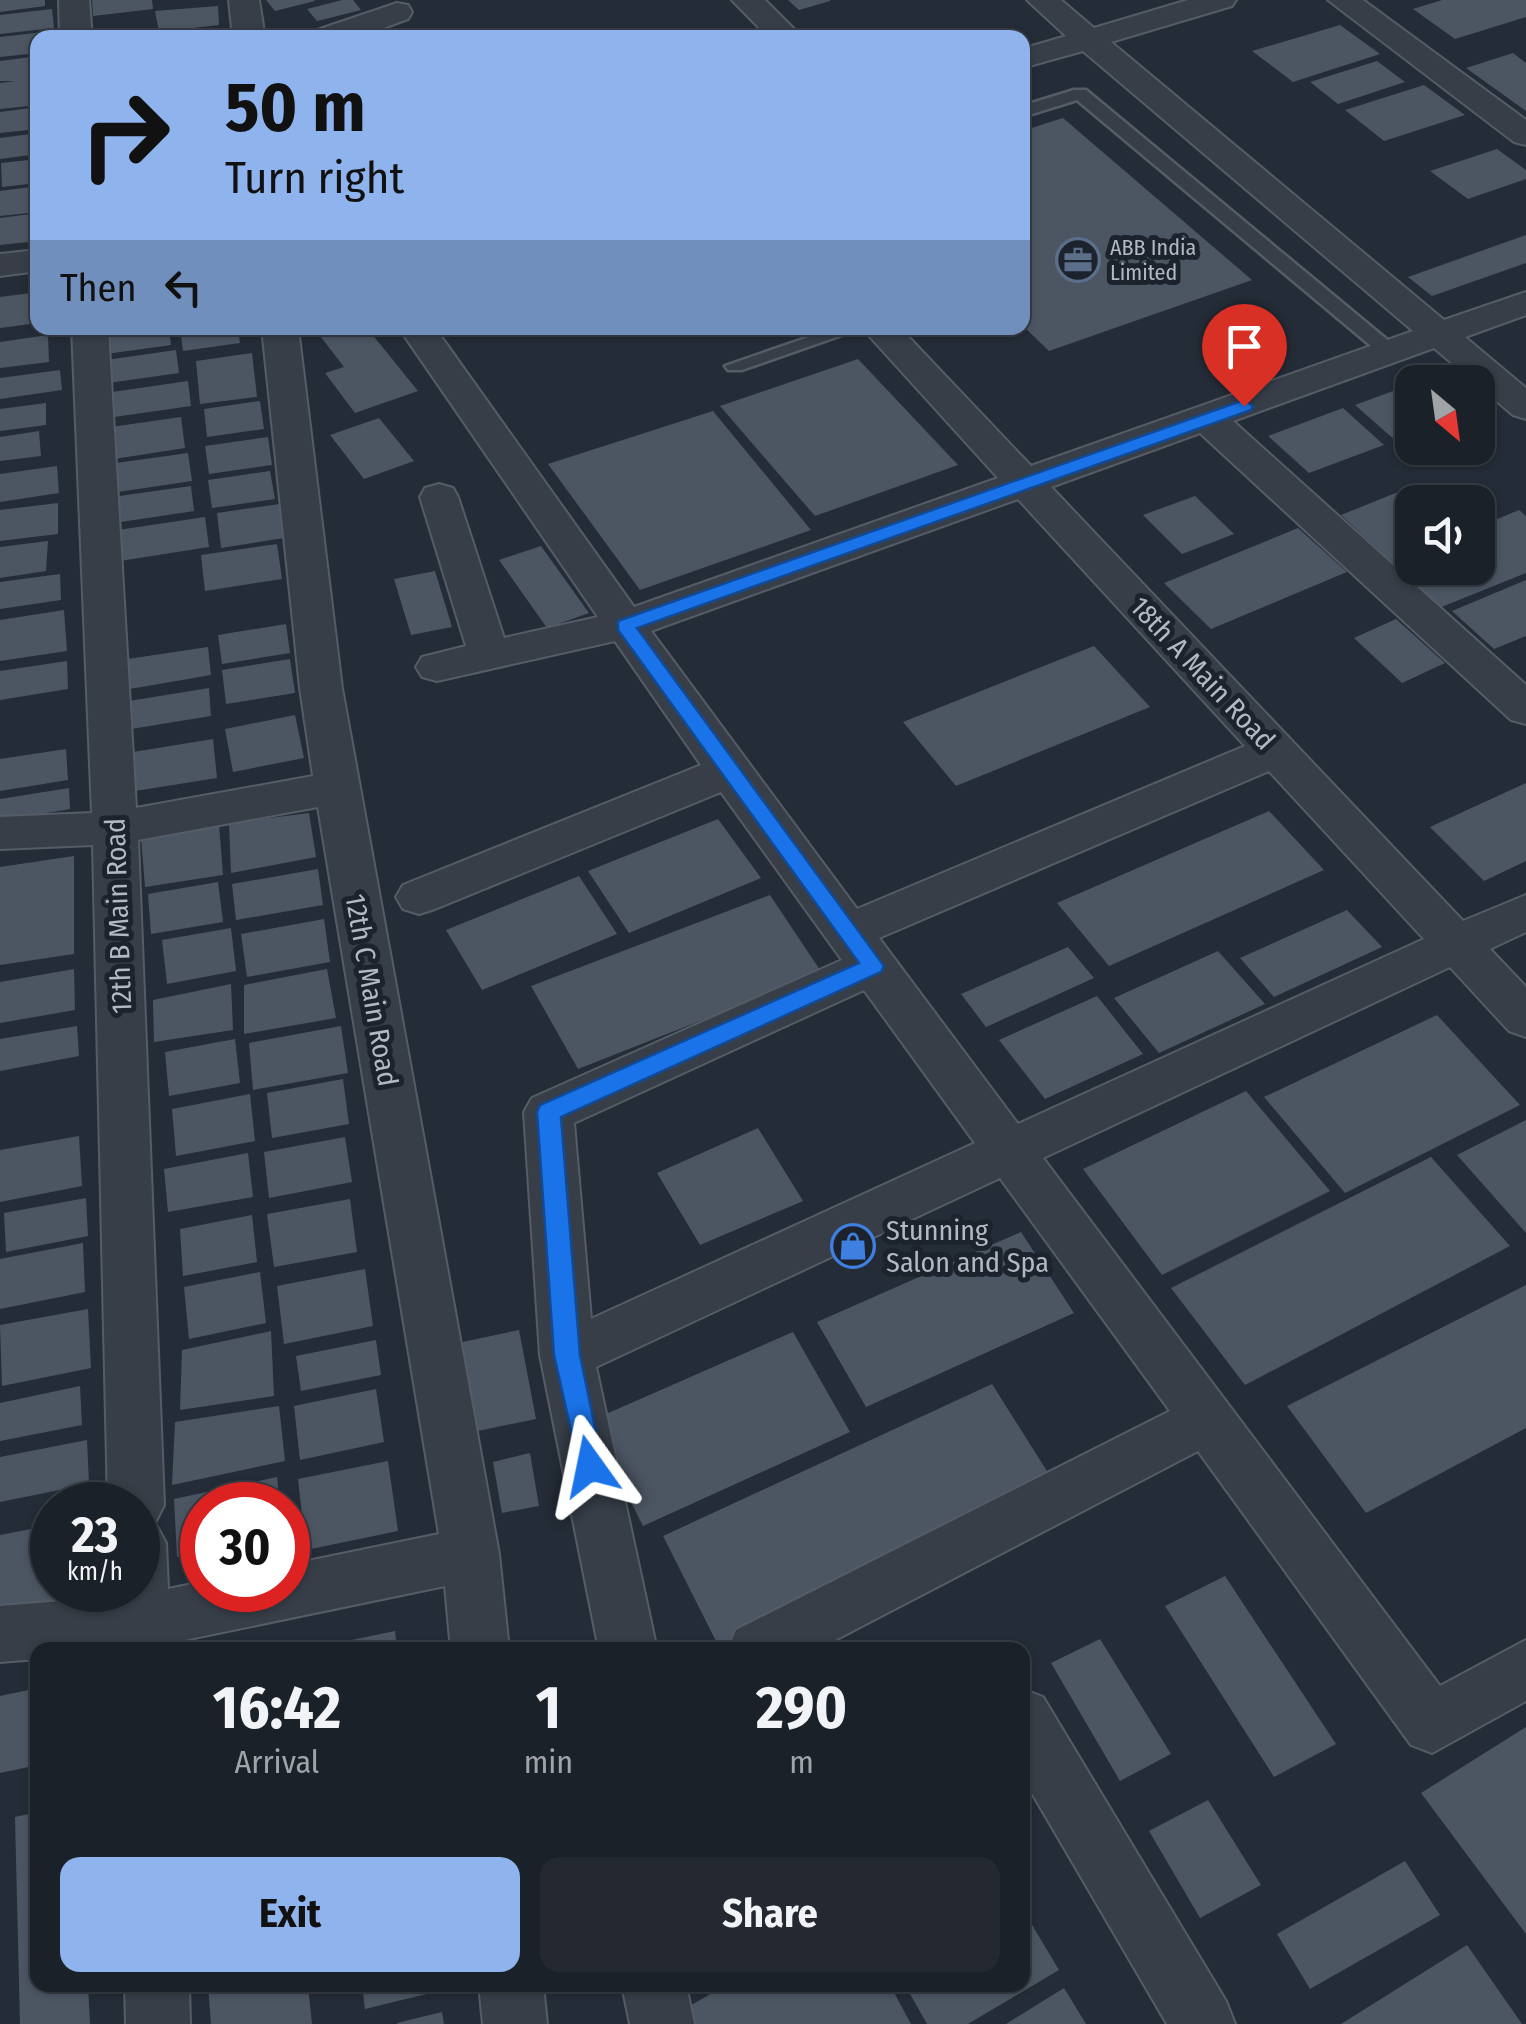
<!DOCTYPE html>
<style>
body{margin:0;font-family:"Fira Sans Condensed",sans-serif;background:#242931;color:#f1f3f6;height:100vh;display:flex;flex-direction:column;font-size:38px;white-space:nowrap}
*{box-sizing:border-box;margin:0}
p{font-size:32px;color:#a0a3a8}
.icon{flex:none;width:55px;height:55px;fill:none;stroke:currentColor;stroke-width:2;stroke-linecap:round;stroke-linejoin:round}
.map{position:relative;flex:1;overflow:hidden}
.drawer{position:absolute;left:30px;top:1642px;width:1000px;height:350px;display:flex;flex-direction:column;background:#1b2129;border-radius:20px;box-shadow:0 2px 8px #0004,0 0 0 2px #393e46}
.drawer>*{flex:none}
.banner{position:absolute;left:30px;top:30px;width:1000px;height:305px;border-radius:20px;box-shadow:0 2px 8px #0004,0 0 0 2px #393e46;background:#8eb3ed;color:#111;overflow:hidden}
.needle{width:65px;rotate:151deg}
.buttons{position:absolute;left:1395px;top:365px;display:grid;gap:20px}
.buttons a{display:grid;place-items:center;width:100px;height:100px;border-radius:20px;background:#1b2129;box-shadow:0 2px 8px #0004,0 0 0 2px #393e46;font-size:50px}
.speed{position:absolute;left:30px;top:1482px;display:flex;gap:20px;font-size:50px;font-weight:700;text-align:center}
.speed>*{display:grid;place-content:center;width:130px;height:130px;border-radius:50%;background:#1b2129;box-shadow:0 2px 8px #0004,0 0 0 2px #393e46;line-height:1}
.speed small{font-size:25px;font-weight:400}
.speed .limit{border:15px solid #d22;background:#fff;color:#111}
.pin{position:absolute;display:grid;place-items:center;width:85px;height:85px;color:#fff;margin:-102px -42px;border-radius:50% 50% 50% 0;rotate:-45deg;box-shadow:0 0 10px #0007}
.pin .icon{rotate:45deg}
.me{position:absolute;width:110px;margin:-55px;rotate:348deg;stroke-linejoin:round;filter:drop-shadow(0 0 8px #0008)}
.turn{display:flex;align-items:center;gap:35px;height:210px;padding:0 30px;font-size:45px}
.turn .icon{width:130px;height:130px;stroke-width:2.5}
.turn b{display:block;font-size:70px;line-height:85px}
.then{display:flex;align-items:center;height:95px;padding:0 30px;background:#0003;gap:20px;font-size:38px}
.eta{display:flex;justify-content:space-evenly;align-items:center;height:170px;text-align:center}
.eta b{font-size:60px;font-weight:700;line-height:70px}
.cta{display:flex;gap:20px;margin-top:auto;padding:20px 30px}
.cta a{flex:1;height:115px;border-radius:20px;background:#8eb3ed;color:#111;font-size:40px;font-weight:700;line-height:115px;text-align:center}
.cta a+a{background:#242931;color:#f1f3f6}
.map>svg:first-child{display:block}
.building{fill:#4c5663}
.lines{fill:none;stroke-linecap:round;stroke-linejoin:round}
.service-casing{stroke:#555c66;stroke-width:5}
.minor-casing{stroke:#555c66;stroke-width:4}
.service{fill:#373e48;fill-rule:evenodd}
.minor{fill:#373e48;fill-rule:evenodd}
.route{fill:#1a73e8;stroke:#114b97;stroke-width:2.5}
.labels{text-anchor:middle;stroke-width:10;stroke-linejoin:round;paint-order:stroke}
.far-poi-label{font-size:22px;fill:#b2b9c4;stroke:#1c232d;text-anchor:start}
.street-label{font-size:28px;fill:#b2b9c4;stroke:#1c232d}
.poi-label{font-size:28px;fill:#b2b9c4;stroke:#1c232d;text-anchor:start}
</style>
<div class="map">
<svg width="1526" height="2024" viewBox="0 0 1526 2024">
<rect width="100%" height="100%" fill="#242c37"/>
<path class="building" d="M0,0H45V6L0,12Z
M92,0H152L153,9L93,16Z
M266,0H314L315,1L275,11Z
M342,0H353L361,10L317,21L307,9Z
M788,0H830V1L799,10Z
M1442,0H1526V17L1455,39L1413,9Z
M218,6L219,25L159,32L155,11Z
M52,9L54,28L0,34V15Z
M1340,25L1380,54L1293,82L1252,51Z
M52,31V38H38V53L0,57V37Z
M1513,53L1526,63V111L1466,68Z
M38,56V105L0,109V83L15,81H0V61Z
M1377,61L1405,82L1338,104L1310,82Z
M1424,85L1465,115L1384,141L1345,110Z
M38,107V129L0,133V112Z
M1063,118L1252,280L1049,351L1022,325V131Z
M38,133V154L0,159V138Z
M1497,149L1526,170V179L1468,199L1430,171Z
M38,159V183L2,187L1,163Z
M38,186V212L0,216V191Z
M38,213V241L0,245V218Z
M1526,235V263L1432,296L1408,277Z
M38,292V323L0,328V297Z
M169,328L171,345L106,354L104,329Z
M180,328H238L240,343L183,351Z
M314,328H367L418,391L355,413L325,373L344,367Z
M48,335L49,362L0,368V342Z
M176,350L179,373L108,383L106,360Z
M252,353L257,397L200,404L196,361Z
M858,359L958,465L815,516L720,406Z
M60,370L62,390L0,399V378Z
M188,381L191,406L114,417L112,392Z
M1412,384V434L1396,441L1355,405Z
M260,401L264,429L207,437L204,409Z
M46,403V425L0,431V409Z
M1343,408L1384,445L1309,473L1268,436Z
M713,411L811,530L640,590L548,464Z
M181,417L185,448L114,459L111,427Z
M379,418L414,461L364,479L330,435Z
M39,431L41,456L0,461V437Z
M268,437L272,465L209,474L205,446Z
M188,453L192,481L111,493L109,464Z
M57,466L59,493L0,502V474Z
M270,471L275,499L212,508L208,480Z
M191,486L194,511L121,522L119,496Z
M1403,490L1417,502H1412V554L1392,562L1341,515Z
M1195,496L1234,534L1182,554L1143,515Z
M58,503V534L0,541V510Z
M279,504L284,538L221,548L217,513Z
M1519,510L1526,516V573L1434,610L1392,571L1412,562V568H1478V536L1484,534L1478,527Z
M205,517L209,547L120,561L118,530Z
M1298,528L1347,572L1211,629L1164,583Z
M48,541L46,571L0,578V547Z
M277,544L282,579L205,591L201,555Z
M541,546L589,613L547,628L499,560Z
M435,571L452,627L411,635L394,579Z
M60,574L61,600L0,609V582Z
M1526,580V636L1494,649L1452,611Z
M64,610L67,651L0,661V620Z
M1396,619L1445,663L1402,683L1354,638Z
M286,624L290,653L222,664L218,635Z
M1094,646L1150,707L956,786L903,722Z
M208,647L211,675L124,690L121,660Z
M290,659L295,693L226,704L222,670Z
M67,661L68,689L0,700V671Z
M209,688L211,716L131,729L129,701Z
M295,715L304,758L233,772L225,729Z
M213,739L217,778L135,791L133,752Z
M66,749L68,780L0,791V759Z
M1526,783V861L1484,881L1430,827Z
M69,788L70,809L0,821V799Z
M1269,811L1324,870L1109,966L1057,903Z
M309,813L316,857L231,873L229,823Z
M718,819L761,878L629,933L588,871Z
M219,824L223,875L145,887L141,837Z
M74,856V954L0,965V867Z
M318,869L323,905L236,920L232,884Z
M579,876L617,934L482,990L446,930Z
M218,882L223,922L151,934L148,894Z
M770,895L822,973L578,1069L531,986Z
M1347,910L1382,947L1274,997L1240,958Z
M324,919L330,962L247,977L241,934Z
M231,928L236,971L167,984L162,940Z
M1068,947L1094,978L986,1027L961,994Z
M1218,951L1265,1004L1159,1053L1114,998Z
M74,969L75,1010L0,1023V982Z
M327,969L336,1018L244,1034V985Z
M231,984L233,1030L154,1042L153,1000Z
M1097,996L1143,1054L1045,1099L999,1040Z
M1437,1015L1520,1105L1345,1193L1264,1097Z
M77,1026L79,1056L0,1071V1039Z
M341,1026L348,1073L253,1090L249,1043Z
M235,1039L240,1083L169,1096L165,1052Z
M343,1079L349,1124L272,1138L267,1093Z
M1246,1091L1330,1191L1162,1275L1083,1169Z
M250,1094L255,1141L176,1156L172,1109Z
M1526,1120V1233L1457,1155Z
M758,1128L803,1201L700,1245L657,1173Z
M79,1136L82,1186L0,1202V1150Z
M345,1137L352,1182L269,1198L264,1152Z
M248,1153L253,1197L168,1212L164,1169Z
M1431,1157L1510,1246L1245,1385L1171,1288Z
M86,1198L88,1236L6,1252L4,1213Z
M350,1199L357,1252L274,1267L267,1214Z
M252,1215L257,1262L183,1276L180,1229Z
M1021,1232L1074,1313L866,1407L817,1322Z
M83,1243L85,1292L0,1309V1259Z
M365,1269L373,1326L284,1344L277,1286Z
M260,1272L266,1323L189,1339L184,1287Z
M1526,1285V1428L1366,1513L1287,1406Z
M88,1309L91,1368L2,1386L0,1325Z
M519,1330L536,1419L468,1433L453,1344Z
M271,1331L274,1396L180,1410L182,1350Z
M793,1332L850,1432L643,1526L590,1421Z
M376,1340L381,1375L301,1391L296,1356Z
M992,1384L1057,1487L720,1649L663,1536Z
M80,1386L82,1425L0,1441V1403Z
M376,1389L384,1442L300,1460L294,1406Z
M279,1406L285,1461L172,1485L175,1422Z
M87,1440L89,1484L0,1502V1457Z
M530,1453L539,1506L502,1513L493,1462Z
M388,1461L398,1531L306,1550L298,1479Z
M277,1477L280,1505H202V1552L177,1557L174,1499Z
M52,1525V1590H87V1615L0,1630V1535Z
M1225,1576L1336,1744L1274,1777L1165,1606Z
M395,1631L397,1650H313V1648Z
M1100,1639L1171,1754L1120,1781L1051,1663Z
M38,1688V1765L0,1773V1696Z
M1526,1727V1934L1421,1793Z
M1208,1800L1261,1885L1200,1918L1149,1831Z
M38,1812V1985H88L90,2024H20L15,1817Z
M1405,1861L1440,1915L1310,1989L1277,1934Z
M1022,1908L1059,1970L968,2024H927L905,1985H1022Z
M1467,1945L1522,2024H1341Z
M208,1985H308L312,2024H211Z
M362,1985H446L447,1989L365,2009Z
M726,1985H890L911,2024H679L674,2015Z
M1064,1988L1086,2024H1006Z
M442,2012L444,2024H398L397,2023Z"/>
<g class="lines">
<g class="service-casing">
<path id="service" d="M1074,90H1086L1397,348V356H1383L1077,100L1022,117V106Z
M835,328H862L742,370H728L725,366Z"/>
</g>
<g class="minor-casing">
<path id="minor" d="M59,0H89L92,38H60Z
M229,0H259L265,38H233Z
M732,0H765L803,38H769Z
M1027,0H1061L1094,28L1188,0H1236L1232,6L1111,42L1444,320L1526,292V315L1465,337L1526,388V419L1513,415L1434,348L1233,421L1526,685V724L1511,720L1200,433L1051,487L1463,921L1526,895V932L1490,949L1526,987V1037L1509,1031L1450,967L1043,1158L1440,1686L1526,1640V1701L1432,1753L1411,1745L1198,1451L816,1650H728L736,1630L1170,1411L1000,1178L596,1367L657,1650H599L540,1355L524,1112L532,1098L842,960L721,792L435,909L419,914L403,909L396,897L403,885L701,765L615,641L437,681L422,677L416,667L422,657L466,646L420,497L425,488L439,484L453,488L458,497L504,638L598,617L399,328H435L634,607L998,478L862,328H900L1031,466L1413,331L1083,51L1022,68V49L1066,36ZM1018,499L1245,746L857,909L651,631ZM1269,771L1424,939L1018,1124L879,938ZM864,990L975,1143L591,1319L574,1123Z
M1328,0H1363L1526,120V145L1514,142Z
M397,3L408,5L412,12L408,19L356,38H310L314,31Z
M38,250V271L0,276V254Z
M72,328H108L136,808L313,776L300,688L262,328H298L342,688L499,1554L509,1650H451L445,1586L170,1643V1650H38V1659L0,1662V1606L111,1597V1590H138V1505H108L93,845L0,849V817L92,813ZM318,807L439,1534L288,1565V1590H202V1582L168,1589L166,1543L155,1523L164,1505L138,840Z
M1022,1689L1043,1697L1226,2001L1235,2024H1167L1022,1776Z
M125,1985H189L190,2024H126Z
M479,1985H543L547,2024H483Z
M622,1985H686L694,2024H630Z"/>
</g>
<use href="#service" class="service"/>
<use href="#minor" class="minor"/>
</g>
<path class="route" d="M1244,400L1253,406L1251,410L637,628L884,966L881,972L561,1117L580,1355L603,1466L599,1474L590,1478L581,1474L554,1355L537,1112L540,1105L859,963L618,630V621Z"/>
<defs>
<g id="office-ring" transform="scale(2.25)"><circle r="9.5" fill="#1c232d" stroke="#5c6f8a" stroke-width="1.5"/><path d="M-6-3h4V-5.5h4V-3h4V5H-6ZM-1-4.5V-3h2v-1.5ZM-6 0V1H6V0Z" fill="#5c6f8a"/></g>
<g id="shop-ring" transform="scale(2.25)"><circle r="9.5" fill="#1c232d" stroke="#3f7fe0" stroke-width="1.5"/><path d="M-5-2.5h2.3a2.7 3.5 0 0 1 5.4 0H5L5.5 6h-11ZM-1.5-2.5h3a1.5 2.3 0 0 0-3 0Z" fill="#3f7fe0"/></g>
</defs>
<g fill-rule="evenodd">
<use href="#office-ring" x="1078" y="260"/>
<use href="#shop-ring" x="853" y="1246"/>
</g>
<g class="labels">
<g class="far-poi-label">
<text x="1110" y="255">ABB India<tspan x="1110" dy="25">Limited</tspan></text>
</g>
<g class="street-label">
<text transform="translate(1203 673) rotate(47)" y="10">18th A Main Road</text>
<text transform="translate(118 916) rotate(-92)" y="10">12th B Main Road</text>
<text transform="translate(372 990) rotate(80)" y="10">12th C Main Road</text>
</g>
<g class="poi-label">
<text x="886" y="1240">Stunning<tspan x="886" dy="32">Salon and Spa</tspan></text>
</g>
</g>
</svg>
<div class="buttons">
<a><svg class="needle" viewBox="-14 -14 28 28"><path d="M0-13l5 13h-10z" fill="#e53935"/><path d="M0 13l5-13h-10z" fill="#a0a3a8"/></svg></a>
<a><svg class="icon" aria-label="sound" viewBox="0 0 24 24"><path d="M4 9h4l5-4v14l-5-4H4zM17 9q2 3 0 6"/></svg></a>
</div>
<div class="speed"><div>23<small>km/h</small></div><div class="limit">30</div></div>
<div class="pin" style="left:1244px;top:406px;background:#d93025"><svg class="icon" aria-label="arrive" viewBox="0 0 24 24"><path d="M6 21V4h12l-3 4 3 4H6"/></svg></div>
<svg class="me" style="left:590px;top:1466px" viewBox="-20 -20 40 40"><path d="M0-17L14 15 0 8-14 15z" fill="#1a73e8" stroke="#fff" stroke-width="4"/></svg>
<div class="banner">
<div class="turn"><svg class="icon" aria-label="right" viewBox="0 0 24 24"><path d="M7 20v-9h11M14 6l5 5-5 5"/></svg><div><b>50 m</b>Turn right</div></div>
<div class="then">Then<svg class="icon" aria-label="left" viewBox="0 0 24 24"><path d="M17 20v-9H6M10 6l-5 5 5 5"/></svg></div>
</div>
<section class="drawer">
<div class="eta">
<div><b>16:42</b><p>Arrival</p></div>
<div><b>1</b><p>min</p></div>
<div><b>290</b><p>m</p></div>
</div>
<div class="cta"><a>Exit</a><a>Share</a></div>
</section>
</div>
